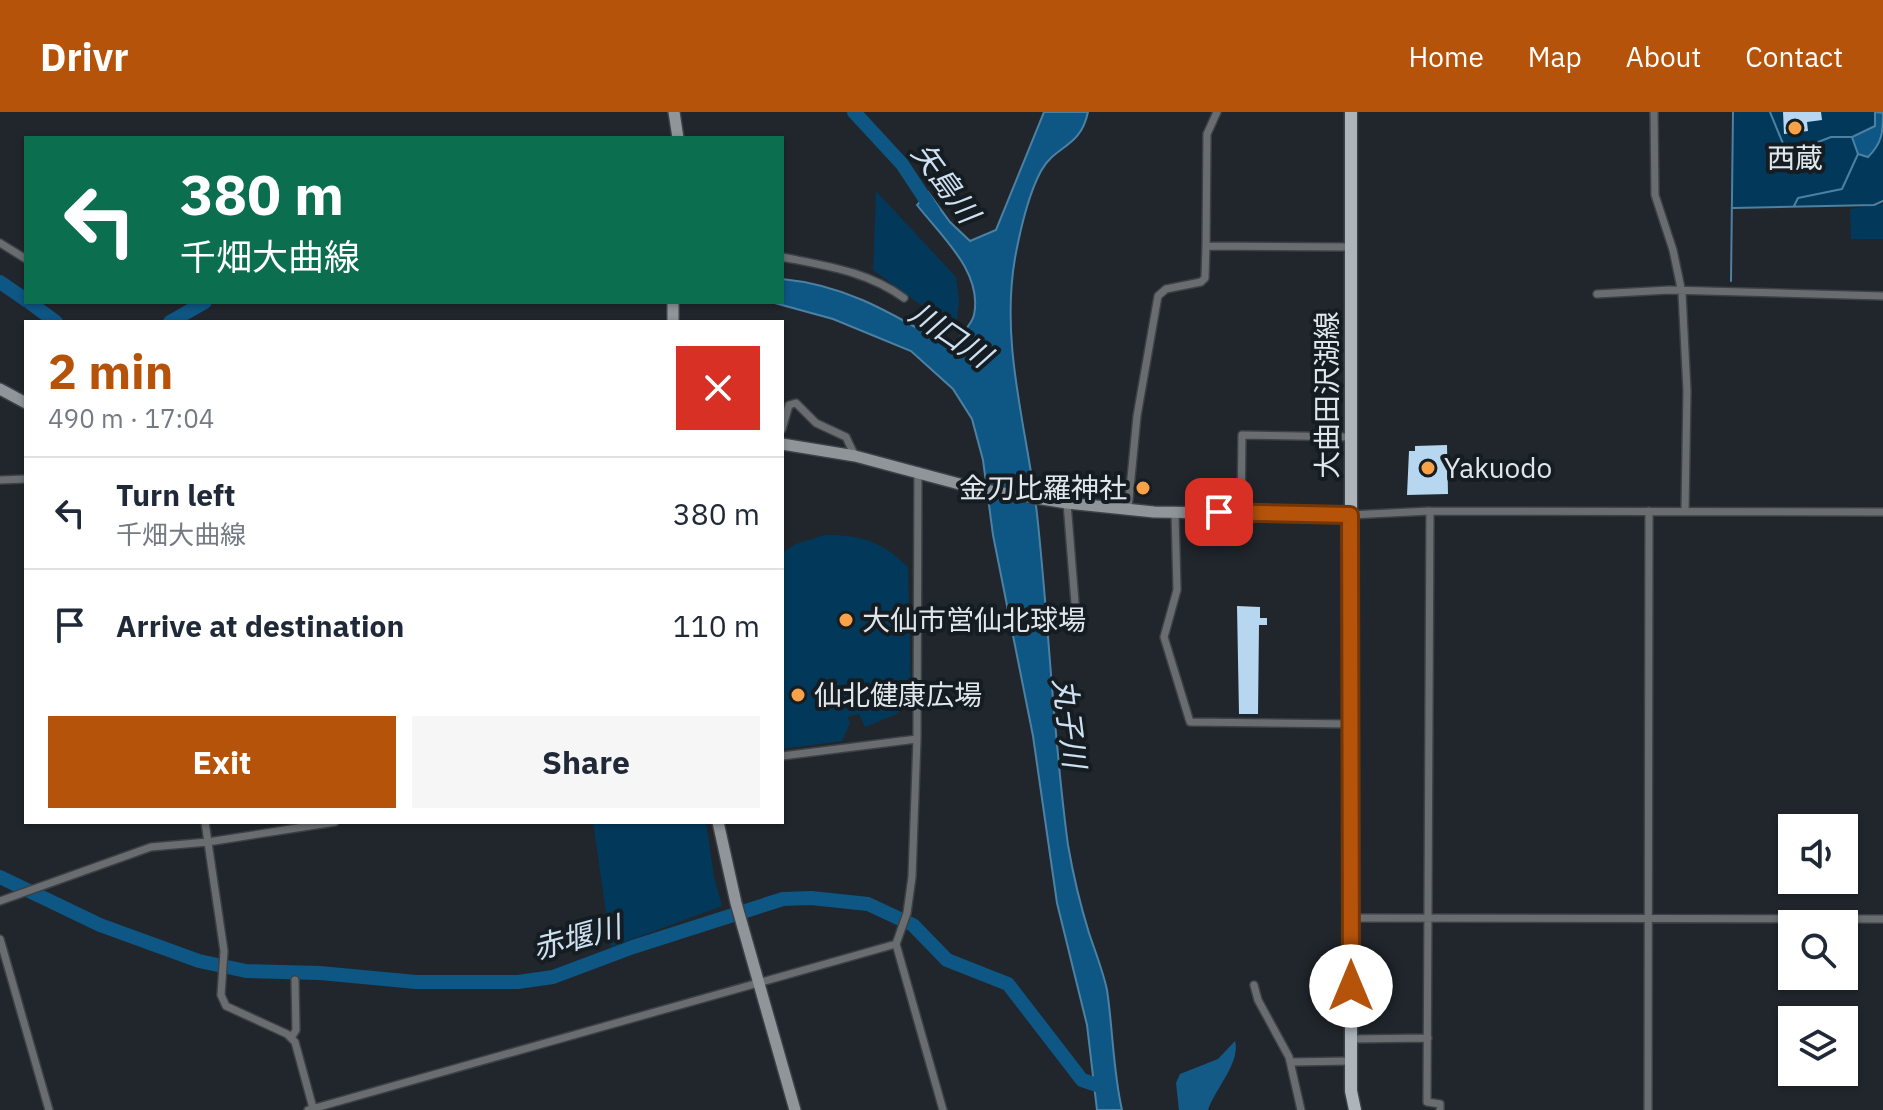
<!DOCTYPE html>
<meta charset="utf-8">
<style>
body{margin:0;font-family:"IBM Plex Sans","Noto Sans JP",sans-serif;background:#f6f6f7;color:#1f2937;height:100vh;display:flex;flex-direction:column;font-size:30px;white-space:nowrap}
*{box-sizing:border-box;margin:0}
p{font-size:26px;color:#747a83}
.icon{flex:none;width:44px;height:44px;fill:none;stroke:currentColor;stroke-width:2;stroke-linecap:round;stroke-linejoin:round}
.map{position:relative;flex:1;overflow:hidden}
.side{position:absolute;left:24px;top:208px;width:760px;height:504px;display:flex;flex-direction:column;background:#fff;border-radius:0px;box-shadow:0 2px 6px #0004}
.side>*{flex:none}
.banner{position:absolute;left:24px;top:24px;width:760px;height:168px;border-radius:0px;box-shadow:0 2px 6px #0004;background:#0b6e4f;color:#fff;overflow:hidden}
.tools{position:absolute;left:1778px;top:702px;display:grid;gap:16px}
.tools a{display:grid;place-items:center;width:80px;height:80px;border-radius:0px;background:#fff;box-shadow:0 2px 6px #0004;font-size:40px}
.pin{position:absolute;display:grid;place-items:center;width:68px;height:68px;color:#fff;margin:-34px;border-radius:16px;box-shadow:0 4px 12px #0006}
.me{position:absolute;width:88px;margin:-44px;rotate:0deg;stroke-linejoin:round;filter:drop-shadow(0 0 6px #0008)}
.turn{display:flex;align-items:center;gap:28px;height:168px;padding:0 24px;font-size:36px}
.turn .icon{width:104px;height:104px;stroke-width:2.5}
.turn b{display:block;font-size:56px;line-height:68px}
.round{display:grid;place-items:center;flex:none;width:84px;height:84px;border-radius:0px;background:#f6f6f7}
.summary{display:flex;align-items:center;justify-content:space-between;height:136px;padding:0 24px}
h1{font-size:48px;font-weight:700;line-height:60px;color:#b45309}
.button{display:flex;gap:16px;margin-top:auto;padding:16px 24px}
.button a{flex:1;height:92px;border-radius:0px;background:#b45309;color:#fff;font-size:32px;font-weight:700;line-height:92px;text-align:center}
.button a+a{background:#f6f6f7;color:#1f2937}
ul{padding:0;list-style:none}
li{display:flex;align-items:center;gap:24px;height:112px;padding:0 24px;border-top:2px solid #e0e1e3}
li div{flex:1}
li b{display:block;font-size:30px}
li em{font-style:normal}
header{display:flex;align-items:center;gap:48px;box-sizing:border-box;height:112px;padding:0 40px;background:#b45309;color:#fff}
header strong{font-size:38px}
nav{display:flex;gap:44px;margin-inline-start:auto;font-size:28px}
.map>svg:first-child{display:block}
.green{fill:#02395b}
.forest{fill:#145a87}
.water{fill:#0e5684;stroke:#4d81a3;stroke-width:2}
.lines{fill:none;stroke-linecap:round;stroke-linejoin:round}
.stream{stroke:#4d81a3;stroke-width:2}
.river{stroke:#0e5684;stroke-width:14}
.building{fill:#b7d6f0}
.street-casing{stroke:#3b4147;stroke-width:10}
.secondary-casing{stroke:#3b4147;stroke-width:14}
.primary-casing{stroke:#3b4147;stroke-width:15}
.street{stroke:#696d70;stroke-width:7}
.secondary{stroke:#90959a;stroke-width:11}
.primary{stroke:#adb5bb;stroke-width:12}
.route-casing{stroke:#753606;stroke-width:20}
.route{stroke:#b45309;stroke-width:14}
.poi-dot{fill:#f7a149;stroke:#161d22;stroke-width:3}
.labels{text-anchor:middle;stroke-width:8;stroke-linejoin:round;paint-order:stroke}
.poi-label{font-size:28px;fill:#e1e6ea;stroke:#161d22;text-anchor:start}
.street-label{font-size:28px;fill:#e1e6ea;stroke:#161d22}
.water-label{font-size:30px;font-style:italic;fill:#cee1f2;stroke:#161d22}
</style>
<header>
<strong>Drivr</strong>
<nav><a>Home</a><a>Map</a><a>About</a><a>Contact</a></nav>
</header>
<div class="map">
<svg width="1883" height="998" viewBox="0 0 1883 998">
<rect width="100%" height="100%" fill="#20262c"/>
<path class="green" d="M1733,0H1883V89L1874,93L1732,96Z
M876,79L956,165L959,188L957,207L947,212L873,158Z
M1883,92V127H1851L1850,97Z
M825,423C860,422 883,430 908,455L911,579L892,587L899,601L865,615L859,602L847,605L850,611L842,629L782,637V441L796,432Z
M593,710H706L714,765L722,794L611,835Z"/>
<path class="forest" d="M1235,929C1241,950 1215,977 1208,998H1179L1176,971L1180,962L1218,947Z"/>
<path class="water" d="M1044,0H1088C1080,37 1056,32 1041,59C1028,83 1020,119 1015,146C1000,233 1027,316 1037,402C1049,512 1053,623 1068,733C1073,762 1080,792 1089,821C1095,839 1103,859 1107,878C1113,918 1113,959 1122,998H1097L1087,913L1057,791L1033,624L993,423L983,348L972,307L953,277L911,239L833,207L771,190H782V167C846,173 891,201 945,232L957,229C962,221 972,212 974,203C983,160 941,124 917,93L928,80L950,110L970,129L996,118Z
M1875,0L1883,1C1883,21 1882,31 1868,45L1858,42L1852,25L1875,14Z"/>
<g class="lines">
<path class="stream" d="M1770,0L1784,34L1795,39L1831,25H1852
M1794,94L1798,86L1842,77L1858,42
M1733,96L1874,93L1883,89
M1731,169L1733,0"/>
<path class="river" d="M854,0L902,52L933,99
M0,170L26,188
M29,190L56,210
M170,210L205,190
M0,765L100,813L199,849L246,859L320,861L416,870H518L553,865L633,835L783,787L811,786L868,792L913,813L947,848L1008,872L1082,968L1106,976"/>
</g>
<path class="building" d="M1783,0H1821L1822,8L1807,10L1808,19L1784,22Z
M1447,333L1448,382L1407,383L1409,339H1415V334Z
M1237,494L1260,495V506H1267V513H1259L1258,602H1239Z"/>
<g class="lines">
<g class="street-casing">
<path id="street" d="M1217,0L1207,22L1206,134L1351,135
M1654,0L1655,83L1673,138L1682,181L1687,279L1685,399
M0,131L26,147
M782,145C826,154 867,159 904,186
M1597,182L1669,178L1883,184
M782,317L789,293L796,291L816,311L846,325L855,344
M918,359L917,627L912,765L907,801L896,832L943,998
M0,368L26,367
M1067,391L1076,503
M1128,397L1137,304L1158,184L1166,177L1201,170L1205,166L1206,134
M1430,399L1427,990L1440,992V998
M1175,400L1177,478L1164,525L1190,610L1350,612
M1241,400L1242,323L1351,325
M1350,403L1430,399L1883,400
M782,644L917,627
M205,710L224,839L221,883L226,894L287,922L295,930L313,996
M0,789L151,735L208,730L335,710
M1351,806L1883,807
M0,827L49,998
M1254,873L1258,888L1289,945L1301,998
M291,926L296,918L295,868
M1351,927L1428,926
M1291,950L1351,949
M308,998L896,832
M1648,998L1649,399"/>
</g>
<g class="secondary-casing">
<path id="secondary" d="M674,0L678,26
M673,210V190
M0,277L26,291
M782,332L855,344L978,377L1067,391L1154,400L1350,403
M718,710L736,791L795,998"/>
</g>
<g class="primary-casing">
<path id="primary" d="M1351,0V979L1355,998"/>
</g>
<use href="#street" class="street"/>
<use href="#secondary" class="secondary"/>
<use href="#primary" class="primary"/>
</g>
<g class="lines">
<g class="route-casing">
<path id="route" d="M1219,400L1350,403L1351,874"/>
</g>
<use href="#route" class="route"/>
</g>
<g class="poi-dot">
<circle cx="1795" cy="16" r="8"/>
<circle cx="1428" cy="356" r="8"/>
<circle cx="1143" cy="376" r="8"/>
<circle cx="846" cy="508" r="8"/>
<circle cx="798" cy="583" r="8"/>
</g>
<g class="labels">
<g class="poi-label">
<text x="1795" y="56" text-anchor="middle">西蔵</text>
<text x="1444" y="366">Yakuodo</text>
<text x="1127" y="386" text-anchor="end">金刀比羅神社</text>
<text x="862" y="518">大仙市営仙北球場</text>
<text x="814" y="593">仙北健康広場</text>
</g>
<g class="street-label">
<text transform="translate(1327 283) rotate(-90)" y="10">大曲田沢湖線</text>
</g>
<g class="water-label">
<text transform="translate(945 71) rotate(54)" y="10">矢島川</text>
<text transform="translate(950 223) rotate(34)" y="10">川口川</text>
<text transform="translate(1069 611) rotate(83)" y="10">丸子川</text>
<text transform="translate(577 826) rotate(-15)" y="10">赤堰川</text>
</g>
</g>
</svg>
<div class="tools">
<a><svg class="icon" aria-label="sound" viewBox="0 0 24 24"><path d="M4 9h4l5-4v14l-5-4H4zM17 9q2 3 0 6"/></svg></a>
<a><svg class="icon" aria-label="search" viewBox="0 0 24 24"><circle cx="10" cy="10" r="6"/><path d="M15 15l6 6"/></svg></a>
<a><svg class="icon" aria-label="layers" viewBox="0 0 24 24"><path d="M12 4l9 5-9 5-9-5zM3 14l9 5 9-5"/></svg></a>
</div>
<div class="pin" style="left:1219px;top:400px;background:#d93025"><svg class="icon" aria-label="arrive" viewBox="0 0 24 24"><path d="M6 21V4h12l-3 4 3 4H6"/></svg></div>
<svg class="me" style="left:1351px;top:874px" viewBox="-20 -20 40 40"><circle r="19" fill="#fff"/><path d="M0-13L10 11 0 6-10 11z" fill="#b45309"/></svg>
<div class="banner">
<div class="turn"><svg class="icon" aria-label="left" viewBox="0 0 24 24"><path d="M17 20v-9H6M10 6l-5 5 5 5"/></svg><div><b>380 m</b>千畑大曲線</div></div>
</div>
<section class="side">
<div class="summary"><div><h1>2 min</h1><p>490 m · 17:04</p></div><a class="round" style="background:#d93025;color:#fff"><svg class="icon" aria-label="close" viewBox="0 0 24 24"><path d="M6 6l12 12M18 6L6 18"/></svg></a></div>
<ul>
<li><svg class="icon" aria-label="left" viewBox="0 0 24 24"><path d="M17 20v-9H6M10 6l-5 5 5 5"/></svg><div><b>Turn left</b><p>千畑大曲線</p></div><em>380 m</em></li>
<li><svg class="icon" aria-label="arrive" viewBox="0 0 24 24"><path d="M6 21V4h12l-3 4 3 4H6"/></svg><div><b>Arrive at destination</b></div><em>110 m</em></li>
</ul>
<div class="button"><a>Exit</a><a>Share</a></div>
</section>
</div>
